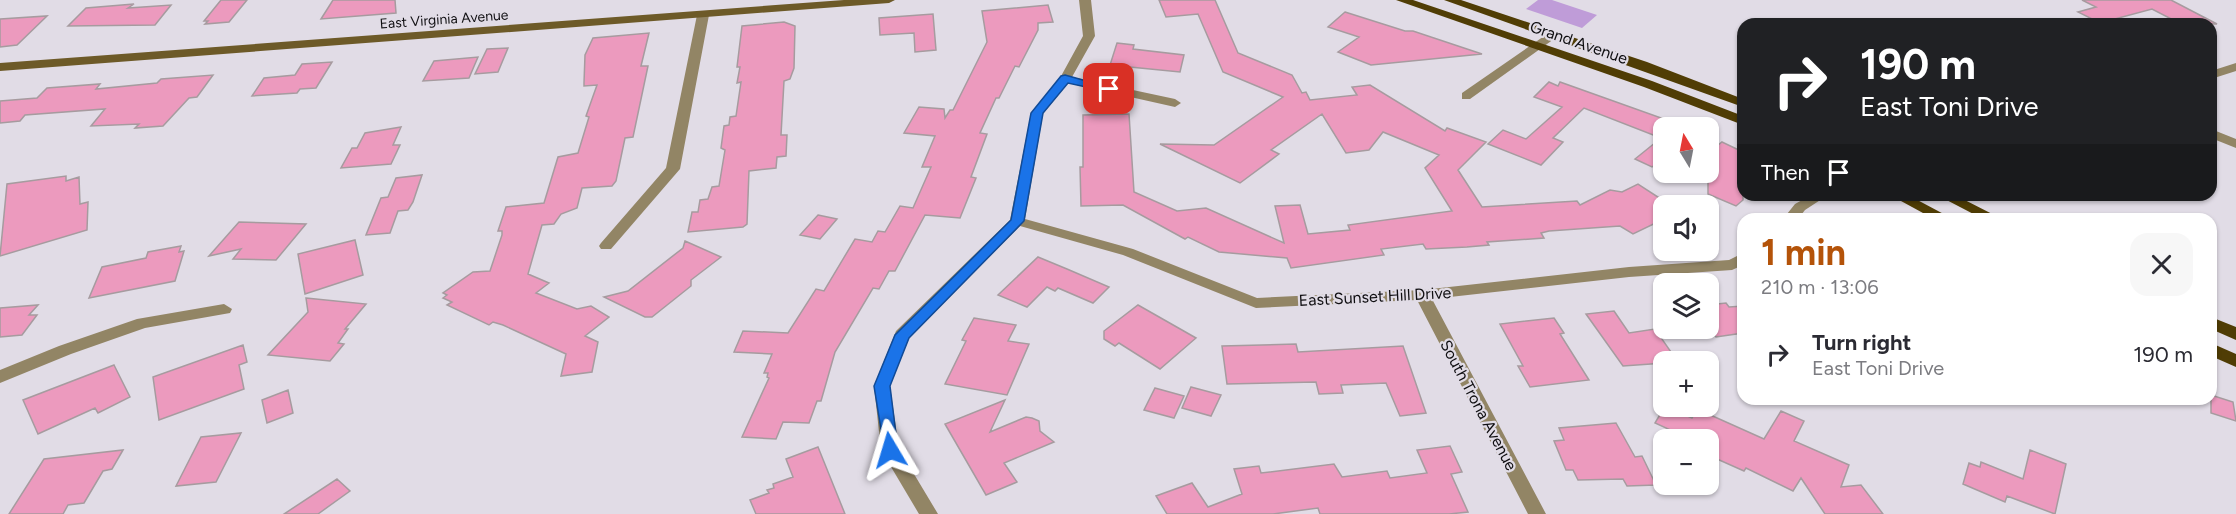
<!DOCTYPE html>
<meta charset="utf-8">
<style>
body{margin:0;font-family:Figtree,sans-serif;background:#f7f7f7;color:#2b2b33;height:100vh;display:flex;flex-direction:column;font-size:22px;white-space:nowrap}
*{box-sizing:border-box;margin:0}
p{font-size:20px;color:#7c7c81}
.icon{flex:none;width:33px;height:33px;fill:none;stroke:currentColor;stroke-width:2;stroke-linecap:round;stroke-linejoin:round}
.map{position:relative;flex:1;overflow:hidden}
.details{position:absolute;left:1737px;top:213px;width:480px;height:192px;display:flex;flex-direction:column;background:#fff;border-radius:18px;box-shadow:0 2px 4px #0004}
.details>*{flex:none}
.banner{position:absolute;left:1737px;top:18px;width:480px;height:183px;border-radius:18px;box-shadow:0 2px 4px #0004;background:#202124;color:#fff;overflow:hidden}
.needle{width:39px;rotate:350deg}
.controls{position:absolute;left:1653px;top:117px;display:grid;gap:12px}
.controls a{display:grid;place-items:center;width:66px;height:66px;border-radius:12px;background:#fff;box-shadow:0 2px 4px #0004;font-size:30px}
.pin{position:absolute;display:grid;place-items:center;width:51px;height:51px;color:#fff;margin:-26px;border-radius:12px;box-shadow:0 3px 9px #0006}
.me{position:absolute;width:66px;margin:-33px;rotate:353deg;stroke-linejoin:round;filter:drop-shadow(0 0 4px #0008)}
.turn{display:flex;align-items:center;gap:21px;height:126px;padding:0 24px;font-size:27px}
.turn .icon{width:78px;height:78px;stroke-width:2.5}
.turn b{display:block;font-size:42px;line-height:51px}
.then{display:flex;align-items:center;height:57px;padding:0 24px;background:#0003;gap:12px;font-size:22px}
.round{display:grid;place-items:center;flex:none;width:63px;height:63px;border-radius:18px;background:#f7f7f7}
.summary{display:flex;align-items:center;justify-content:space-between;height:102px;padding:0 24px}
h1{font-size:36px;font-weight:700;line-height:45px;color:#b45309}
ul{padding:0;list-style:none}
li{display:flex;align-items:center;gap:18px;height:78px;padding:0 24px}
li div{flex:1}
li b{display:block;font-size:22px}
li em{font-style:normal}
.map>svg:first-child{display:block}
.green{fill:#bf9cd8}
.building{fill:#ec9abe;stroke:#a69b9f;stroke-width:1.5}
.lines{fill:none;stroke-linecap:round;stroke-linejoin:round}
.street{fill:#928565;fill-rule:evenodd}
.secondary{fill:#6d5a28;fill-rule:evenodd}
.primary{fill:#503d05;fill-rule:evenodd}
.route{fill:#1a73e8;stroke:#114b97;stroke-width:1.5}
.labels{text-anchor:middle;stroke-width:4.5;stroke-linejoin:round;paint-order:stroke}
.far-street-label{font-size:14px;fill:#0f0e11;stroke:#e1dce6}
.street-label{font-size:16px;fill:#0f0e11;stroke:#e1dce6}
</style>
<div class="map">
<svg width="2236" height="514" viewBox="0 0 2236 514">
<rect width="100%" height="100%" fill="#e1dce6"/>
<path class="green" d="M1538,0H1552L1597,15L1582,28L1526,9Z"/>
<path class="building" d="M221,0H247L229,22L205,24L208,21H204Z
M333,0H395L396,13L321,19Z
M1159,0H1215L1238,53L1292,75L1302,93L1306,92L1310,100L1357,95L1352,87L1370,85L1445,131L1447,128L1486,142L1458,170L1482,207L1577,201L1580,205L1610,190L1622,192L1638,184L1664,201V219L1633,234L1620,226L1549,231L1541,233L1544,238L1487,242L1489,245L1467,247L1426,249L1423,244L1381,249L1384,255L1291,268L1287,258L1219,252L1188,237L1185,239L1123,205L1081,206L1080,167H1083V115L1129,114L1134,192L1177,211L1206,208L1284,243L1275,206L1300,205L1308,234L1350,230L1348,225L1452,211L1425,168L1439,155L1383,132L1369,150L1346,153L1322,114L1271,150L1279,154L1240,183L1160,144L1214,145L1283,97L1223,72L1198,14L1166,17Z
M2082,0H2171L2217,24H2181L2152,9L2100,23L2078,12L2096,7Z
M134,4L128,8L171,5L155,25L68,26L86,8Z
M1048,5L1053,22L1038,23V30L1019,67L1015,66L999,98H996L980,133L987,134L971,177L976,178L960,218L925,215L895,271H889L879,289L873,288L835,352L821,401H817L809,423L783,422L776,439L742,437L769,378L767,377L768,373H764L772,354L734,352L743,331L788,333L816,289L824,291L855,239L872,242L878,231L885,232L900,206L913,208L931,167H922L935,136L904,133L919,107L944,109L945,118L950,110H953L987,42L982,11Z
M1345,12L1405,31H1413L1482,54L1371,65L1338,52L1359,37L1328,27Z
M933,14L936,50L915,52L914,33L880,35L879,18Z
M47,16L17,45L0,47V19Z
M784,22L795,26L794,68L790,79L784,81L781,135H787L786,156L777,157L776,168L749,171L747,224L743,227L688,232L692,212H698L700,200L708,199L712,187L719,186L725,150L721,148L724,126L729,125L730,117L736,116L741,82L737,83L740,67H737L742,26Z
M649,33L641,66H648L633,137L625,138L616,181L612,186L582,188L577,208L561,214L554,224L542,225L528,274L549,283L536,293L577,309L591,306L609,317L585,336L598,342L592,372L561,376L566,354L503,325L493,322L489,325L447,305L452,302L443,298L447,295L443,293L473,272L490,271L502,235V231H498L506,207L544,203L558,157L578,153L589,117L586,116L597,85L584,86V83L585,55L593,38Z
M1117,43L1134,45L1133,49L1184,55L1180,72L1110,65Z
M508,48L498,72L475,74L487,49Z
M478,57L469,78L423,81L434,61Z
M332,62L316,88L300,89L297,93L252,96L264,78L295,75L302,64Z
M213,75L197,97L189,98L163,126L135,128L139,124L91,126L105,109L25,115L20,121L0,123V101L37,98L47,88L100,84L96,89L157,83L161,79Z
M1549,82L1558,86L1560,82L1664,119V158L1652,167L1635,159L1661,138L1584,108L1553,138L1563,142L1541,165L1488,144L1503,130L1526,139L1562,107L1534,97Z
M401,127L393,145H400L391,164L341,168L352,148H357L365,133Z
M1722,142L1743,152V200L1736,206L1708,194V153Z
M422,175L413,202L408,210L398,211L390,233L366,235L381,198L388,197L396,178Z
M66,176V181L79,177L80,204L88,202L87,230L0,256L7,184Z
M818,215L837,219L820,239L800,235Z
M239,222L306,224L276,260L233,259L241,249L209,256Z
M355,240L363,275L305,294L298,254Z
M685,241L721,257L691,280V286L652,317H645L604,297L628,291L683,248Z
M181,246L179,252L184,251L175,281L89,298L102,267L146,258L148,252Z
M1038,257L1067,269L1109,287L1093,303L1058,288L1055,291L1047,287L1027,307L998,295Z
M306,298L366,304L345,329H348L338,343L344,344L330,361L268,355L308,312Z
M1726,303L1729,307L1743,306V333L1716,337L1708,327V305Z
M38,305L29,315H37L22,335L0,337V308Z
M1138,305L1196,338L1160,369L1119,343L1115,346L1104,339V331Z
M1614,311L1629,333L1655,329L1678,362L1623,366L1586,314Z
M974,318L1016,325L1008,341L1029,344L1007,395L945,384L966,341L962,340Z
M1554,318L1564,333L1560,334L1589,380L1530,387L1518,366H1523L1500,324Z
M1296,344L1298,352L1403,346L1426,413L1400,416L1386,383L1341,385L1343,393L1319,394L1316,382L1227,384L1222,346Z
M243,345L247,362L239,365L244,389L159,420L153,377Z
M114,365L130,397L98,413L95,408L38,434L23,400Z
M1191,387L1221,395L1211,416L1182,408Z
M1155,388L1184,396L1174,418L1144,410Z
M288,390L293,413L267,423L262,400Z
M2211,395L2233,402L2236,421L2211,413Z
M1005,400L990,432L1026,417L1032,418L1039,421L1040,431L1054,442L1004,463L1017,482L986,495L945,424Z
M1665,406L1692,418L1697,409L1764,439L1781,411L1804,421L1794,441L1849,465L1841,487L1861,485L1883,514H1825L1801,478L1793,491L1746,468L1744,471L1708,455V440H1692L1655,423Z
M1616,423L1635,457L1642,456L1656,485L1627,486L1623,479L1578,480L1573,470H1566L1554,441L1564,440L1559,428Z
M241,433L216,482L176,486L201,437Z
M1450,446L1462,472L1451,474L1468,512L1449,514H1320L1318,508L1273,514H1167L1156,496L1192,483L1208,507L1242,494L1234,469L1259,466L1261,473L1334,464L1342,477L1387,471L1390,478L1427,473L1417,450Z
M818,447L845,514H756L750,500L769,493L767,490L774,488L773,484L793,477L786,459Z
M123,450L112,469L103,471L84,503L68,505L63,514H9L44,459Z
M2030,450L2066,464L2055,514L2007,496L2005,502L1963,484L1969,463L1980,467L1981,462L2023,479Z
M337,479L350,491L318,514H284Z"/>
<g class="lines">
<path class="street" d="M1079,0H1091L1095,36L1072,77L1175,99L1181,103L1175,107L1068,83L1043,114L1025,219L1133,249L1257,298L1422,290L1629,267L1729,260L1743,253V265L1732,270L1629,277L1432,299L1546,514H1528L1417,300L1256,308L1123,255L1020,226L909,338L890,386L899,449L938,514H919L881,450L874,386L896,331L1010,220L1031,113L1060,78L1083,36Z
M703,12L709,15L680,169L611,249H601L599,246L601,243L666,168L697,15Z
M1550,32L1556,36L1554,39L1470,99H1462V93Z
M2236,63V71L2211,79V71Z
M2211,129L2236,139V148L2211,138Z
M1811,195H1828L1805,210L1798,219H1783L1795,204Z
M224,304L232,309L230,313L145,328L71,354L0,383V370L59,346L137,319Z"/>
<path class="secondary" d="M844,0H895L889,3L0,71V63Z"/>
<path class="primary" d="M1396,0H1413L1652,81L1743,116V125L1644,87Z
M1444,0H1461L1647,62L1743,99V107Z
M1890,195H1908L1953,219H1934Z
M1937,195H1955L2002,219H1983Z
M2211,317L2236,327V340L2211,329Z
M2211,343L2236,354V367L2211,356Z"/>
</g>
<path class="route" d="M1065,75L1115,89L1109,92L1068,83L1043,113L1024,221L909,338L890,386L898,450L896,454H885L874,386L895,335L1011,220L1031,113L1061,76Z"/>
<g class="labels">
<g class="far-street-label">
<text transform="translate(444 19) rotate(-4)" y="5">East Virginia Avenue</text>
</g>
<g class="street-label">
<text transform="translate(1579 42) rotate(19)" y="6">Grand Avenue</text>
<text transform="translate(1375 296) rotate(-3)" y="6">East Sunset Hill Drive</text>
<text transform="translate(1479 405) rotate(62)" y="6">South Trona Avenue</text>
</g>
</g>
</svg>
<div class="controls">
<a><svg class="needle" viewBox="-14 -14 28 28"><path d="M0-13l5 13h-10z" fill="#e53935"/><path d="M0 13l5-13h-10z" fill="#7c7c81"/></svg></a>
<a><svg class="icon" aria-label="sound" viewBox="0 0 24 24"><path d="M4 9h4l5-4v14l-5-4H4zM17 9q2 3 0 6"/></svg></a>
<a><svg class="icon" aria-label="layers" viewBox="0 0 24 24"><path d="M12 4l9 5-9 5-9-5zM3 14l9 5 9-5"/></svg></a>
<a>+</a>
<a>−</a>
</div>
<div class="pin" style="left:1109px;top:89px;background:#d93025"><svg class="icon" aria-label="arrive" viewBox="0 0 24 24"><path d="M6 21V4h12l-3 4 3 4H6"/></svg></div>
<svg class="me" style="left:890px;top:450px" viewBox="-20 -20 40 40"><path d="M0-17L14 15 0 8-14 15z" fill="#1a73e8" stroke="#fff" stroke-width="4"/></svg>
<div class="banner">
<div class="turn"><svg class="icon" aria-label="right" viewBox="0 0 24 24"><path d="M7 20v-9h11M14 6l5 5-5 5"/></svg><div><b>190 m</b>East Toni Drive</div></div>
<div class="then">Then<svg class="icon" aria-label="arrive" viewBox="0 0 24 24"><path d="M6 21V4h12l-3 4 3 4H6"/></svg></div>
</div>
<section class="details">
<div class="summary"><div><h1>1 min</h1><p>210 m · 13:06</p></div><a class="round"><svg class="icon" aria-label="close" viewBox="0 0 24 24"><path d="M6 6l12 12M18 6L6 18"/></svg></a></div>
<ul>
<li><svg class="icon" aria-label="right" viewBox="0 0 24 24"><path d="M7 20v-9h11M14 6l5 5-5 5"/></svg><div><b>Turn right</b><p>East Toni Drive</p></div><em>190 m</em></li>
</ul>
</section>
</div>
